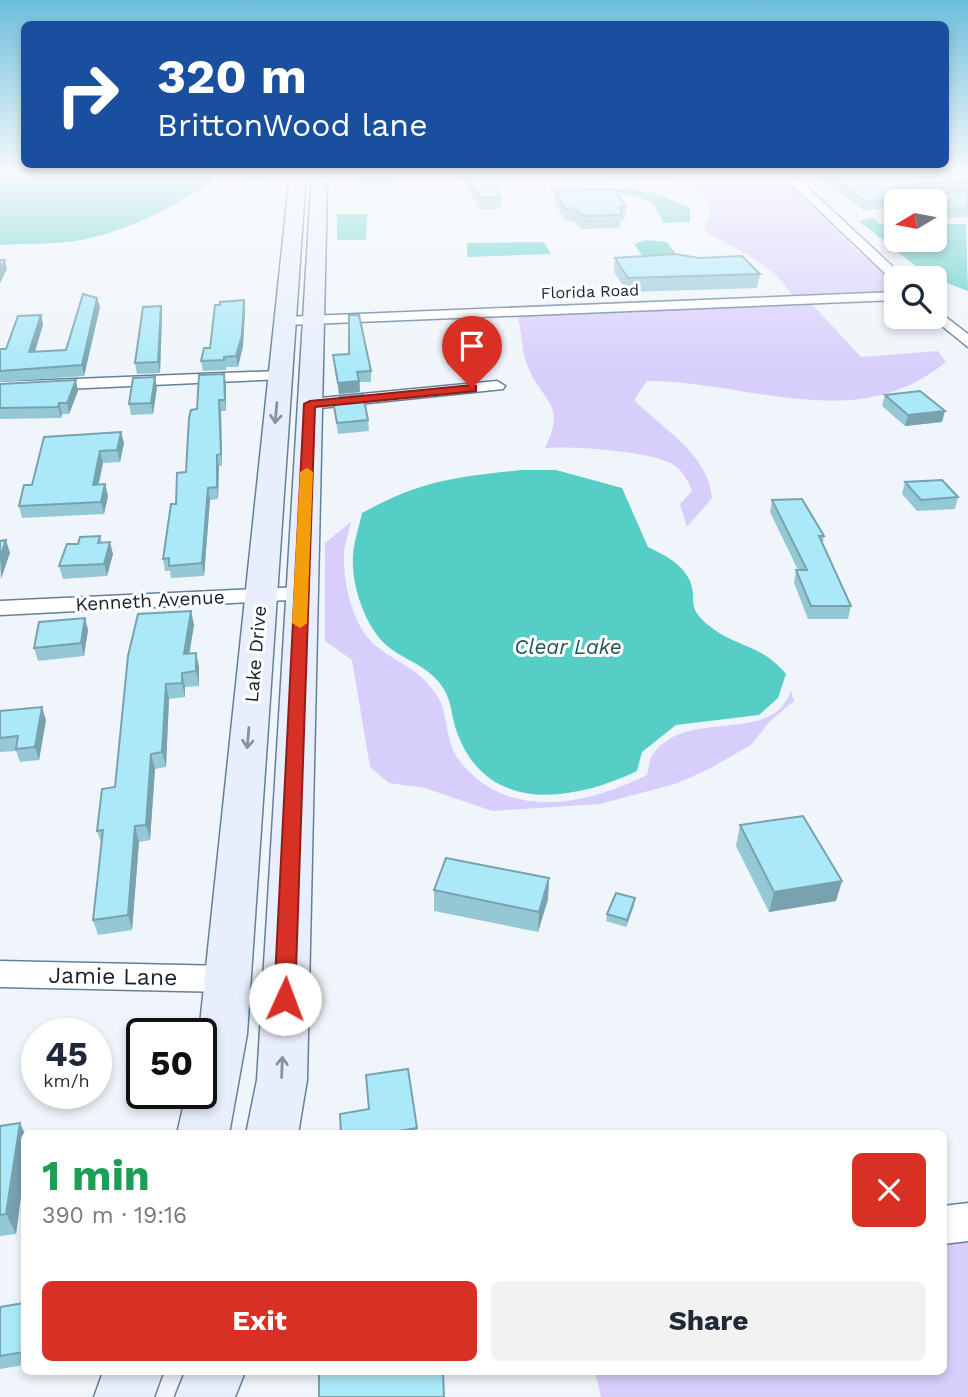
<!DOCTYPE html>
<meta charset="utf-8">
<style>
body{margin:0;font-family:"Work Sans",sans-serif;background:#f2f2f3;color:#1f2937;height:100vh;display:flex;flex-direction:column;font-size:26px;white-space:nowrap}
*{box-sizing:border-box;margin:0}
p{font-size:23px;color:#747a83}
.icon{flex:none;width:38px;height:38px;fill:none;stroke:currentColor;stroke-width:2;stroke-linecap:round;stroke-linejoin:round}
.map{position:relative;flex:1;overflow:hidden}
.sheet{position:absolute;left:21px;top:1130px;width:926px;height:245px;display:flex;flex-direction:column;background:#fff;border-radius:10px;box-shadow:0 4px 10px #0003}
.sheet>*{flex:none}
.hud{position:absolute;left:21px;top:21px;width:928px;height:147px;border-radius:10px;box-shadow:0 4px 10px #0003;background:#1a4fa0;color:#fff;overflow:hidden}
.needle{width:46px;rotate:260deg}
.fabs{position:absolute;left:884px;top:189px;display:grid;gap:14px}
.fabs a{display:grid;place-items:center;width:63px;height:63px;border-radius:10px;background:#fff;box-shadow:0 4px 10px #0003;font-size:35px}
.speed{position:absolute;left:21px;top:1018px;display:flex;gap:14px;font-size:35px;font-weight:700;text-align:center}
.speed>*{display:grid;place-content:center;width:91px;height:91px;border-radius:50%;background:#fff;box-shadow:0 4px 10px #0003;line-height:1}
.speed small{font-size:18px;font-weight:400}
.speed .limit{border:4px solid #111;border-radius:10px;background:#fff;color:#111}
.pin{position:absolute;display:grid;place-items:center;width:60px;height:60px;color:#fff;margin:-72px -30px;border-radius:50% 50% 50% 0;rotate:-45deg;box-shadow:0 0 7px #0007}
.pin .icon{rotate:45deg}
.me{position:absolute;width:77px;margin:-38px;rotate:2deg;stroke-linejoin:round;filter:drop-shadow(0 0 5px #0008)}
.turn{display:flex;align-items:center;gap:24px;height:147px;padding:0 21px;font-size:32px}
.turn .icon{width:91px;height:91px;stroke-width:2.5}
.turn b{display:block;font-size:49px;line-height:60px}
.round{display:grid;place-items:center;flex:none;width:74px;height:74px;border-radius:10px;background:#f2f2f3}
.summary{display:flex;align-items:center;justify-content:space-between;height:119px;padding:0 21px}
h1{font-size:42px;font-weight:700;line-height:52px;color:#1e9e55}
.primary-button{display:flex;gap:14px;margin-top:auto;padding:14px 21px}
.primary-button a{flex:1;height:80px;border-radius:10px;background:#d93025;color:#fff;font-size:28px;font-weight:700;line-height:80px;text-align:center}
.primary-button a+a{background:#f2f2f3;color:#1f2937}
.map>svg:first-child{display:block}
.green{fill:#d8cefb}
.water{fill:#56cec6}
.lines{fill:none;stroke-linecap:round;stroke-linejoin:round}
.street-casing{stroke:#648198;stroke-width:3}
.secondary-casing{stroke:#648198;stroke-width:3}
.street{fill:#fff;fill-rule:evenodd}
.secondary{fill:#e8eefc;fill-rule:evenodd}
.wall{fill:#94c8d5}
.shaded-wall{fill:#78a3ae}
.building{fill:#ace9f8;stroke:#78a3ae;stroke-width:2}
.oneway{stroke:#89929e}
.route{fill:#d93025;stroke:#8d1f18;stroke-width:2}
.slow{fill:#f59e0b}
.labels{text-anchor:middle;stroke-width:6;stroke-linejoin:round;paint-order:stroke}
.far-street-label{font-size:16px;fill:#15212b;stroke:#fff}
.street-label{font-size:19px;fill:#15212b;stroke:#fff}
.water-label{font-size:21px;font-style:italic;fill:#235753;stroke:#fff}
.near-street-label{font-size:23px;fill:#15212b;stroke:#fff}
</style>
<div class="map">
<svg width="968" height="1397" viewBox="0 0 968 1397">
<rect width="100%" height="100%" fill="#eff5fa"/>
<path class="green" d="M779,173L856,250L896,283V294L793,298C780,269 735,247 708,234L704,228L711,215L708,202C701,196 693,189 685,186C644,171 594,184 552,191L545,175Z
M810,302L861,357L938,351L946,362C856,436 750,381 647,381L634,400C662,428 709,455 712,498L687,527L680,504L692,491C688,481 683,471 674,465C651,451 573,446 545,448C568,401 540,402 527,364C521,349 522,330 517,314Z
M351,522C349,533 343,547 344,558C344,588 354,631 380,649C394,660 416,669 427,683C432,689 439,697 442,705C448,726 447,746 462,764C511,822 588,804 647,775C649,769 649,759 653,754C688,706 771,747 791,691L794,701L769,722L751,745L709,769L678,783L600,804L492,811L425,788L389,783L370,767L352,660L325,641V543Z
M968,1240V1397H601L595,1372H943V1243Z"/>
<path class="water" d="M0,173H209L213,181C174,207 127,231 81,240C54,245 27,243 0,245Z
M633,189L660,195L690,208V222L663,223L654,204L639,197L605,190Z
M337,214H367L366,240H337Z
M873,218L880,224L896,226V240H934L935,224H966L968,291L928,276L859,221Z
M646,240L667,242L678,257H643L634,244Z
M544,242L551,254L467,257V243Z
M522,470H556L622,488L648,547C664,555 682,563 690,581C698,602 685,605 708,625C734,647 760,643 786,674L778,698L759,715L676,725L642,752L637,771C574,801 489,815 458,735C449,712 454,696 434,677C420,663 399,657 385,644C364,624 351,584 353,555C354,541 359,527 362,513C422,480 455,477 522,470Z"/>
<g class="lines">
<g class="street-casing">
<path id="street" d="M780,173H792L905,278L893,281Z
M896,292V300L285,325L278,321L285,317Z
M934,308L968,334V347L931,317H934Z
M278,371L284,373V379L0,392V382Z
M497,381L505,386L503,389L310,409L302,404L310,399Z
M301,587L312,594L309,599L0,615V601Z
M0,961L227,966L238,970L243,979L238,988L227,992L0,987Z
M968,1203V1241L943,1244V1206Z"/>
</g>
<g class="secondary-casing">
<path id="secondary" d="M290,173H306L247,1034L229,1134H177L186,1094H201L199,1034Z
M319,182L327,187L307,1080L298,1134H246L257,1080L311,187Z
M103,1372H163L154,1397H94Z
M185,1372H245L235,1397H175Z"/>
</g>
<use href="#street" class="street"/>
<use href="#secondary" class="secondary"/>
</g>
<path class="wall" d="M262,173L263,182L243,183L242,176Z
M360,173H391V183L360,184Z
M459,173H491L501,197V209H480Z
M813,173H962L968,176V191L911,193L914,195L968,191V217L934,218V201H896V217L884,209L863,210Z
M555,191L626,207L625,219L620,220V228L582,229L573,221H566L555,204Z
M615,258L760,274L757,288L627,292L614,272Z
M97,298L100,307L84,376L0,382V349H6L41,315L43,325L35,352L66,350Z
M161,306L162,316L160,373L137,374L135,363Z
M245,310L243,346L238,367H226V370L203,371L201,361L210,348Z
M333,355L371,371V382H360V392L339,394Z
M224,374L226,384V411H221L222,466H219L218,499L210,500L204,576L171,578L170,571H165L163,559L176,504L186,472L197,409Z
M0,384L78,391L69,414H62L61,418L0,419Z
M157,387L153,414L131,415L129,404Z
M885,395L942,422L905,426L882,406Z
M333,401L368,420L369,431L338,434Z
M44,437L124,443L120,462L103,463L98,485L105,484L108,496L104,514L22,518L19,506L32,485Z
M905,482L958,497L955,509L917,511L902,494Z
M772,500L824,536L823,544L851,606L848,619H808L794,583L796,570H798L770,512Z
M100,536L102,542L113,554L107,576L63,579L59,566L78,544Z
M191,611L194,625L189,653H196L199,667V686L185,687V697L169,699L166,767L155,769L150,840L139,842L132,930L98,935L93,920L102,846L97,831L115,787Z
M85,618L88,630L84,656L38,661L34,648Z
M0,711L46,720L39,760L20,762L16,751L0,752Z
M740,825L836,901L769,912L736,846Z
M549,878L548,899L538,932L434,911V890Z
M634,905L626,927L606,921L607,914Z
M0,1126L25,1134L24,1173L16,1234L0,1236Z
M417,1128V1134H341Z
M24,1303V1365L0,1369V1307Z"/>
<path class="shaded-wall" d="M915,184L913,192L905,197L906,189Z
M5,260L7,269L0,283V269Z
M97,298L100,307L84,376L82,365Z
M244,300L245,310L243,346L238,367L236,356Z
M161,306L162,316L160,373L158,362Z
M41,315L43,325L31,363L29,352Z
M224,374L226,384V411L225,400Z
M155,377L157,387L153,414L151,403Z
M76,380L78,391L69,414L67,403Z
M359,381L360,392L339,394L338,383Z
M219,400L221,411L222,466L221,454Z
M59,403L62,414L61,418L58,407Z
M945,411L942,422L905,426L908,415Z
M121,432L124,443L120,462L117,450Z
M100,451L103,463L96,497L93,485Z
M217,455L219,466L218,499L217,487Z
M105,484L108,496L104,514L101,502Z
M208,488L210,500L204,576L202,563Z
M6,540L10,553L1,579L0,558Z
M110,542L113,554L107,576L104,564Z
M191,611L194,625L187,668L184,654Z
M85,618L88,630L84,656L81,643Z
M196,653L199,667V686L196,671Z
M182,673L185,687V697L182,683Z
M166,684L169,699L166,767L162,752Z
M42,707L46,720L39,760L35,747Z
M151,754L155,769L150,840L146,825Z
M135,826L139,842L132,930L128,915Z
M549,878L548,899L538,932L539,912Z
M842,881L836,901L769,912L774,892Z
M635,898L634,905L626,927L627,920Z
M20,1123L25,1134L24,1173L16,1234L6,1214Z"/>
<path class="building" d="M243,173H262V175L242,176Z
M360,173H391V176H359Z
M466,173H491L501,197H480Z
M825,173H962L968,176V182L915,184L906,189L914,195L968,191V208L934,210V201H896V208L885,200L865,201Z
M614,189L626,207H620L621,215L583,216L574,208L566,209L555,191Z
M675,254L699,258L742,256L760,274L628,278L615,258Z
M0,260H5L0,269Z
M83,294L97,298L82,365L0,371V349H6L18,316L41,315L29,352L66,350Z
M244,300L242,335L236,356L224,357V360L201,361L204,348H210L215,305H220V302Z
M161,306L158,362L135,363L143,307Z
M349,315H359L371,371L357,372L359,381L338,383L333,355L349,354Z
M224,374L225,400H219L221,454L217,455V487L208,488L202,563L169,566V558L163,559L171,504H176L177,473L186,472L189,418L191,410L197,409L199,375Z
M155,377L151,403L129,404L133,378Z
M76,380L67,403H59L58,407L0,408V384Z
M920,391L945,411L908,415L885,395Z
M363,395L368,420L337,423L333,401H341L340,397Z
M121,432L117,450L100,451L93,485L105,484L101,502L19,506L24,485H32L44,437Z
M942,480L958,497L921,500L905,482Z
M802,499L824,536H819L851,606H811L796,570H807L772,500Z
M100,536L98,543L110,542L104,564L59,566L67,544H78L80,537Z
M6,540L0,558V541Z
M191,611L184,654L196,653V671L182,673V683L166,684L162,752L151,754L146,825L135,826L128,915L93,920L103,830L97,831L102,789L115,787L128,656L138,614Z
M85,618L81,643L34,648L39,622Z
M42,707L35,747L16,749L18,736L0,738V711Z
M803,816L842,881L774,892L740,825Z
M446,858L549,878L539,912L434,890Z
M616,893L635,898L627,920L607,914Z
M408,1069L417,1128L382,1134H341L340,1114L369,1109L366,1075Z
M20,1123L6,1214L0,1215V1126Z
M24,1303V1352L0,1356V1307Z
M319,1372H443L444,1397H319Z"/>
<defs><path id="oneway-shaft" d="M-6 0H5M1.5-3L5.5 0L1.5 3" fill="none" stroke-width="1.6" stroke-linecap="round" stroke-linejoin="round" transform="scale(1.75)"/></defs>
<g class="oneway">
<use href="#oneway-shaft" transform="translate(276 413) rotate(95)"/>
<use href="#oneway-shaft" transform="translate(248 738) rotate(95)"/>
<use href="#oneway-shaft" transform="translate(282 1067) rotate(-88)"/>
</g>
<linearGradient id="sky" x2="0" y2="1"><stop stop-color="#6dbeda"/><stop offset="0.47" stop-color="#f8fafd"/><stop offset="1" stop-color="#f8fafd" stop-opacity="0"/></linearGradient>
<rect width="968" height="369" fill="url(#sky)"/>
<path class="route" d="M472,385L476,386V391L315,407L295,999L292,1005L285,1007L277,1005L274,999L304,404L310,401Z"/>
<path class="slow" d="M307,468L313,472L307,623L300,628L292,623L300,472Z"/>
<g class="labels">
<g class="far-street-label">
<text transform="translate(590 291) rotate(-2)" y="6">Florida Road</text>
</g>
<g class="street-label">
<text transform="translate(150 600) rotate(-3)" y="7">Kenneth Avenue</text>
<text transform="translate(255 654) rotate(-85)" y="7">Lake Drive</text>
</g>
<g class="water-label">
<text x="568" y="654">Clear Lake</text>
</g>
<g class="near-street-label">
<text transform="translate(113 976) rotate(1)" y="8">Jamie Lane</text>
</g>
</g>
</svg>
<div class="fabs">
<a><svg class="needle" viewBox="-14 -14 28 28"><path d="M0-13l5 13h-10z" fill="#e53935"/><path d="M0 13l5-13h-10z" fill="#747a83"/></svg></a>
<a><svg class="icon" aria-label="search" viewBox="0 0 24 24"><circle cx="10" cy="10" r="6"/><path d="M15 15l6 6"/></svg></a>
</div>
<div class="speed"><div>45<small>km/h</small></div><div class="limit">50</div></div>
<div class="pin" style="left:472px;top:388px;background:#d93025"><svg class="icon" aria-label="arrive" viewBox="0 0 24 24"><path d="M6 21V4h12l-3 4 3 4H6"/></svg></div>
<svg class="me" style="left:285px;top:999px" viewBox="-20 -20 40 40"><circle r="19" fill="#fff"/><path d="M0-13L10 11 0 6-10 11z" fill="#d93025"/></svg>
<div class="hud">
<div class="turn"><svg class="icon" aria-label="right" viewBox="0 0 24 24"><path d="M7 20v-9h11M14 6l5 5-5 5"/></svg><div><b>320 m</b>BrittonWood lane</div></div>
</div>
<section class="sheet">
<div class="summary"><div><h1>1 min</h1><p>390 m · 19:16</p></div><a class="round" style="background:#d93025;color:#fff"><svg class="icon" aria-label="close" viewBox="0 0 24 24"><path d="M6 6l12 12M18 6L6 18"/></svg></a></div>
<div class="primary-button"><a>Exit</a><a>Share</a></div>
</section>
</div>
